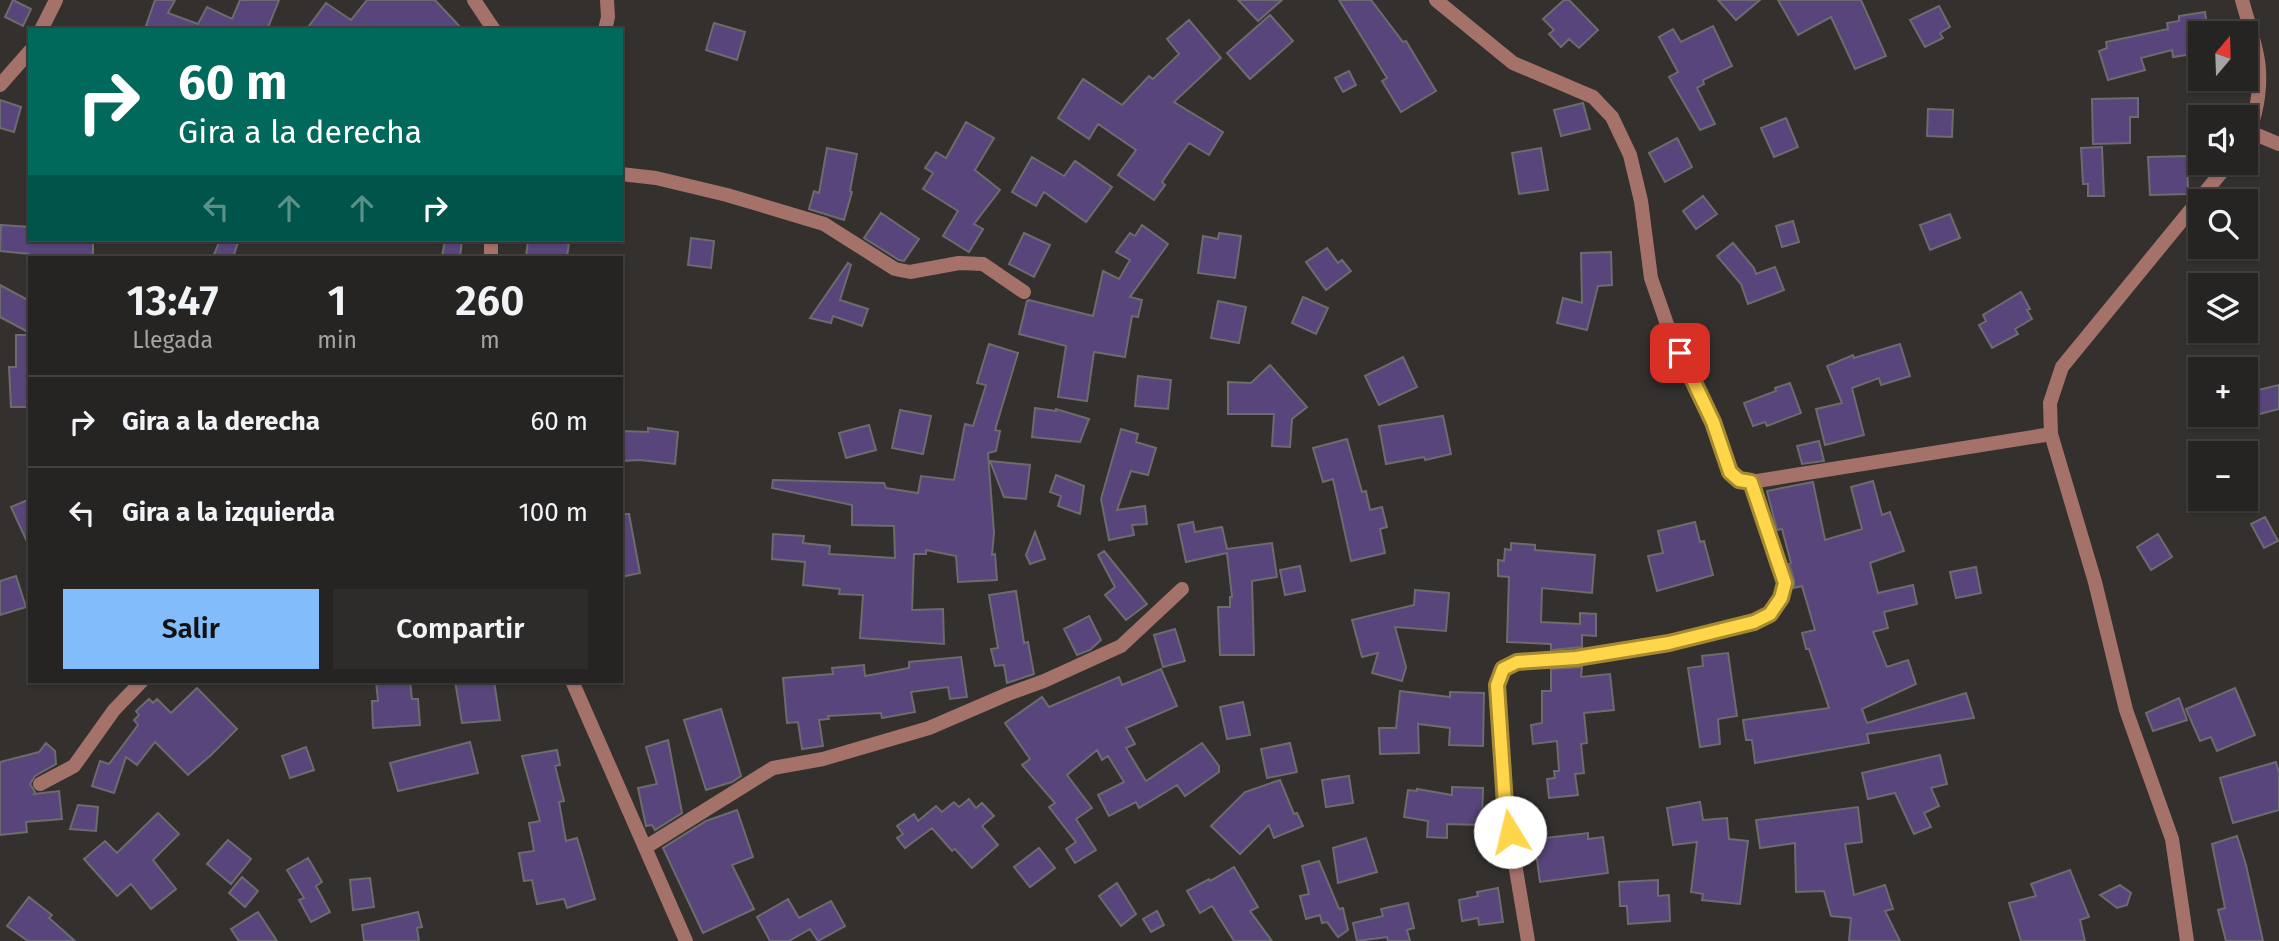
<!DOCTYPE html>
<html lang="es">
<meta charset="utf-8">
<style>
body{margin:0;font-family:"Fira Sans",sans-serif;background:#2e2c2a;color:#f1f3f6;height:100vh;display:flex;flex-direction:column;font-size:26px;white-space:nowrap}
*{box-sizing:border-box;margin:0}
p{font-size:23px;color:#a4a4a5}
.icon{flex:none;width:38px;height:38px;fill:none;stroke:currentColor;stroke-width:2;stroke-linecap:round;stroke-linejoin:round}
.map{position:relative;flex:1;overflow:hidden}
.details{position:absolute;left:28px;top:256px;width:595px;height:427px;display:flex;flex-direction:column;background:#262422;border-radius:0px;box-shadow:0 2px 5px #0004,0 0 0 2px #424140}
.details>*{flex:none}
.top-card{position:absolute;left:28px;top:28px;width:595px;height:214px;border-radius:0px;box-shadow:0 2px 5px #0004,0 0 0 2px #424140;background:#00695c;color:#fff;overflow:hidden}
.needle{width:46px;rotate:19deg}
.tools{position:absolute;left:2188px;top:21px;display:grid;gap:14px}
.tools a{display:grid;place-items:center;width:70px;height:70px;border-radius:0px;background:#262422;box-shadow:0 2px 5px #0004,0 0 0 2px #424140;font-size:35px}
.pin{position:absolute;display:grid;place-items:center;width:60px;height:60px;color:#fff;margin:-30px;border-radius:14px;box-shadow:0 4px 10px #0006}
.me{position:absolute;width:77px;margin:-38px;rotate:351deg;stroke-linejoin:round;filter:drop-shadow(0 0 5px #0008)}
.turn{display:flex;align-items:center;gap:24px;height:147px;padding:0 35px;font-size:32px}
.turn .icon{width:91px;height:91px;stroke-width:2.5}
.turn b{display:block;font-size:49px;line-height:60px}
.lanes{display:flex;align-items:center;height:66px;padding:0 35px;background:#0003;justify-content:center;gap:35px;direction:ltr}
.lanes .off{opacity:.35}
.eta{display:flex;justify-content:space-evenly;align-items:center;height:119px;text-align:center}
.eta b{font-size:42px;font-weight:600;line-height:49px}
.button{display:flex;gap:14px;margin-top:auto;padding:14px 35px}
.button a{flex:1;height:80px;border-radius:0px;background:#82bcfa;color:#111;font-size:28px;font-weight:600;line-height:80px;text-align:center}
.button a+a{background:#2e2c2a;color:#f1f3f6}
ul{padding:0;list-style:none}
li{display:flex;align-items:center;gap:21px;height:91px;padding:0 35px;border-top:2px solid #424140}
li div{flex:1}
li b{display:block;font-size:26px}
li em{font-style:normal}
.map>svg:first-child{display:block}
.building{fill:#58457b;stroke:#6c6b6e;stroke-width:2}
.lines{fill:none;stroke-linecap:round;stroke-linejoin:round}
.street{stroke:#a5726a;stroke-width:14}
.route-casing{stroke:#a68a30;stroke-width:18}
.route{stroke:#ffd54a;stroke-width:12}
</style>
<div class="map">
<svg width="2279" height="941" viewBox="0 0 2279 941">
<rect width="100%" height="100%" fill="#33302e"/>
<path class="building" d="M13,0L31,9L23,26L5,17Z
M155,0H175L168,13L198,24L207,7L232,19L240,0H279L267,30H156L146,26Z
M367,0H435L463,30H306L326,3L351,20Z
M1238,0H1282L1258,21Z
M1339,0H1371L1403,42L1406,41L1436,91L1401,112L1382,81L1387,78Z
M1564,0H1569L1598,30L1579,48L1569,39L1561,47L1549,34L1554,30L1543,19Z
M1718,0H1760L1736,20Z
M1778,0H1861L1886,56L1855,69L1831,17L1798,35Z
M1939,6L1950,27L1940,33L1943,38L1925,47L1910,20Z
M2205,12L2208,33H2200V53L2173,57L2172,50L2141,58L2145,70L2108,80L2099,51L2107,48L2106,42L2168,29L2167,23L2179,21V16Z
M1270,15L1293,41L1250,79L1227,53Z
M1189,20L1221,58L1174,102L1223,132L1209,155L1189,143L1162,182L1165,185L1154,200L1118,175L1136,150L1098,124L1089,139L1058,118L1083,79L1122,105L1149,76L1153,79L1179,54L1167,39Z
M714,23L745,32L737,60L706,50Z
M1713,26L1732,66L1703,80L1704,84L1697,88L1715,124L1700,130L1669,77L1678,72L1659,37L1673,29L1681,42Z
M1349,71L1356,85L1343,92L1335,78Z
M2138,98V117H2130V143L2093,144L2092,99Z
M0,100L21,107L14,132L0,128Z
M1583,103L1590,129L1561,136L1554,110Z
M1928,109L1953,110L1952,137L1927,136Z
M1786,118L1798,147L1774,157L1761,128Z
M966,122L994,138L975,170L1000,190L974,224L983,229L969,252L943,236L958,211L923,189L933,173L925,168L936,152L946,158Z
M1677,138L1692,167L1665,182L1649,153Z
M2102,147L2104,196H2088V184H2083L2081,148Z
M827,148L857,154L850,191L852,192L844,220L809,209L814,191L819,193Z
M1541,148L1548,190L1519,194L1512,153Z
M2187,156L2188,194L2150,195L2148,157Z
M1032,157L1064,176L1075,161L1112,187L1086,222L1044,192L1036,206L1012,192Z
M1703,196L1717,214L1696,229L1683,211Z
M881,213L919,239L904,261L899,260L864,238Z
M1950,214L1960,238L1930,250L1920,225Z
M1793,221L1799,242L1782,247L1776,226Z
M1,225L30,227V240H93V257H29V254L0,251Z
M1142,225L1168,244L1130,297L1142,300L1138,317L1132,316L1125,357L1094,352L1087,401L1058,397L1066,346L1019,334L1027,301L1029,300L1093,316L1103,271L1119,279L1130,260L1116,252L1130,233L1135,236Z
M1024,233L1050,245L1034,277L1009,264Z
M1219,233L1241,236L1235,278L1198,273L1203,236L1218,239Z
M691,238L714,241L711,268L688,265Z
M220,240H239L233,257H213Z
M445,240H462L460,257H442Z
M528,240L569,242L567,257H526Z
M1733,243L1754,268L1756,274L1775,267L1784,290L1748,304L1741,284L1717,256Z
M1327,248L1338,263L1342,260L1351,271L1326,290L1306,262Z
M1611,252L1612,285L1598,286L1587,330L1557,323L1563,298L1582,303L1581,253Z
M848,263L851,265L840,300L868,309L862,326L833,316L831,323L810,318Z
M0,285L30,301V333L0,317Z
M2021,292L2030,309L2027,310L2032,319L2015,329L2018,334L1992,348L1979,325L1986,321L1983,315Z
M1303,297L1328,308L1316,334L1292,323Z
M1218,301L1246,307L1239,343L1211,338Z
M16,335H30V407H11L9,367H16Z
M989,344L1018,353L995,430L1000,431L996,451L988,453L994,533L992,555L995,554L997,580L958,582L956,556L926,550V554H914L912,610L943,609L944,644L860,638L863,595L839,594L840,589L803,585L805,562L772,559L773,534L804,536L803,543L830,546L829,554L895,558L894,526L852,525V505L772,488L773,480L884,483L886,488L918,493L921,476L954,480L965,424L973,426L986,385L977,383Z
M1900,344L1910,376L1881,385L1879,378L1852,388L1864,435L1825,445L1816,409L1842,403L1827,366L1853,355L1854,358Z
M1403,357L1417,387L1379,405L1365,376Z
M1270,365L1307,407L1292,419L1290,447L1272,446L1274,414H1228V382L1251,383Z
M1138,376L1171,380L1168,409L1135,406Z
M1790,383L1801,413L1767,426L1765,422L1753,426L1744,403L1776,391L1775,388Z
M2279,385V409L2245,418V393Z
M1035,408L1056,411V409L1089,419L1080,442L1032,437Z
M900,410L931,416L923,454L892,448Z
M1443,416L1451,454L1425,460L1424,457L1386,464L1379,426Z
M869,425L876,450L846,458L839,433Z
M648,428L678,432L675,464L640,460L621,461V431L648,432Z
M1121,429L1138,434L1136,442L1156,448L1148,475L1131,471L1117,510L1145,506L1147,524L1132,525L1134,535L1109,540L1101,499Z
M1347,439L1362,492L1366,491L1370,510L1382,507L1387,527L1380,529L1385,553L1351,561L1333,479L1323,482L1313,448Z
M1819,441L1824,461L1802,464L1797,446Z
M990,461L1030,465L1026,499L1004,497Z
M1056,475L1084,486L1080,514L1058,506L1061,496L1050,492Z
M1873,481L1882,515L1890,512L1904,551L1870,563L1878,593L1913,585L1917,604L1884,612L1888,628L1873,632L1887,667L1908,660L1916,684L1862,709L1867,723L1966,693L1974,718L1867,734L1869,743L1755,763L1752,740H1746L1743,720L1829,708L1809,649H1806L1802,633L1815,630L1802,586L1794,588V580L1789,564L1791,563L1782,529L1777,530L1767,491L1813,482L1825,540L1862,529L1851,487Z
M30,499V548L11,507Z
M621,514H629L640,573L621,577Z
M2265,517L2278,541L2264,548L2251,524Z
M1193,522L1195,532L1222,527L1227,549L1272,543L1277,577L1252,581L1254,655H1220L1218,607H1230V597H1232L1227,553L1186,562L1178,525Z
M1695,522L1700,542L1704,541L1713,575L1657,591L1648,556L1663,553L1658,531Z
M1035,532L1045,559L1030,564L1026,555Z
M2158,534L2172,557L2151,570L2137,547Z
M1511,543L1535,545V550L1595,555L1592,593L1542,588L1541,622L1580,624V613L1596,614V636L1582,635V647L1551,650V644L1507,642L1509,577L1498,576V560L1504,561L1505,549L1511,550Z
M1104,551L1147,604L1126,620L1105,595L1115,587L1098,555Z
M1300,566L1305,591L1285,595L1280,570Z
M1976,567L1981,593L1956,598L1950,572Z
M16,576L26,607L0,615V581Z
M1415,590L1449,593L1446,631L1395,627L1406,667L1402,681L1372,673L1378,653L1362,657L1352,620L1414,605Z
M1016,591L1024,643L1028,642L1034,674L1007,683L1004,665L995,666L991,649L998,648L989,595Z
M1089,616L1101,640L1090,650L1077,655L1064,629Z
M1175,629L1185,661L1163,667L1154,635Z
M1728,653L1737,716L1718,719L1720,744L1700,747L1688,668L1703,666L1702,656Z
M961,657L967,697L950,699L948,687L911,692L915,712L882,718L881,713L828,716L829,719L819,720L823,746L802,749L798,722L787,723L783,678L833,674L832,668L864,665L865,676L909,668V662Z
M1582,667L1581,677L1610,674L1614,710L1584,713L1587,743L1581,744L1584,773L1575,774L1578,795L1549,798L1547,779L1555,778L1554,771H1559L1557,741L1533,744L1531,725L1542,723V691H1551V669Z
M1161,669L1177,706L1126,728L1135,744L1126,748L1146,781L1202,743L1219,766V772L1185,796L1177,785L1139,808L1136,802L1109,816L1098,795L1124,782L1108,756L1102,760L1097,750L1067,775L1092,808L1076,819L1096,850L1075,863L1066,849L1076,842L1049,807L1055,803L1022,765L1030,759L1005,723L1042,697L1049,707L1119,677L1122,685Z
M376,681H410L412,699H418L420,725L373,728L372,701H378Z
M455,681H494L500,720L462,723Z
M197,688L237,729L211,755L188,775L155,742L137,765L126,757L114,793L92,786L100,761L109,764L138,725L134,720L139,715L136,711L149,699L153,703L157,699L171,713Z
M2235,688L2255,735L2217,751L2211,737L2200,741L2186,709Z
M1400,691L1450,697V692L1484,693L1483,746L1449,745L1450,728L1418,724L1419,753L1380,754L1379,728H1396Z
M2179,698L2187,720L2153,731L2146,713Z
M1243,702L1250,735L1227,739L1220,707Z
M721,709L741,776L732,782L706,790L684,720Z
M668,740L682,813L655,830L652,825L646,826L638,788L657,784L646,747Z
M470,742L478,773L398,791L390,763Z
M46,743L55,751L56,764L35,776L30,784L35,792L34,794L59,791L62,819L26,822L27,832L0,835V762L39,752Z
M1290,743L1297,772L1267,778L1261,749Z
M306,747L314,770L290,778L282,756Z
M557,750L560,765L555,766L564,801L559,802L566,841L577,838L595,899L567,908L564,899L537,904L532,880L524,881L519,853L534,851L529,823L540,821L522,756Z
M1940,755L1947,784L1931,788L1939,806L1924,813L1931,827L1914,834L1895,793L1868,799L1862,773Z
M2276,762L2279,773V810L2233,823L2220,778Z
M1349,776L1353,803L1326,807L1322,780Z
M1280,780L1294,814L1297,813L1303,826L1274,838L1269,825L1240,854L1211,826L1245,792Z
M1452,787L1483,788L1482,825L1447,824V838L1427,837L1428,821L1404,817L1408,790L1417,791V789L1452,795Z
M969,799L976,808L982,803L994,816L982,826L998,845L972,868L955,849L952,851L932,828L905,848L897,838L903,834L897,826L914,814L918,821L936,806L942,812L954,802L959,807Z
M1700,802L1703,820L1727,818L1729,839L1748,841L1740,904L1702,900L1703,894L1691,892L1697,842L1673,845L1667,808Z
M78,805L98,807L96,831L70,829Z
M1858,807L1862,842L1845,844L1854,895L1885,885L1893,909L1885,911L1900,941H1849L1851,918L1831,916L1824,891L1796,892L1795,843L1760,848L1756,820Z
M737,810L753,857L732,865L754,909L703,933L663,848L706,821Z
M158,813L179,834L153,860L176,889L151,909L131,884L117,896L84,859L105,841L117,853Z
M1543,826L1545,838L1588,833V839L1603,837L1608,873L1540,882L1535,845L1524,846L1521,829Z
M2237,836L2246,865L2263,941H2226L2218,910L2225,908L2212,844Z
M1366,838L1377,872L1338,883L1333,848Z
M228,840L251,859L231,884L207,864Z
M1039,848L1055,868L1030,887L1014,867Z
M308,858L322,882L316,886L330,912L311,922L299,900L304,898L287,870Z
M1319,861L1339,909L1343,908L1348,930L1338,937L1327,922L1322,923L1320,915L1306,919L1300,896L1309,894L1302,866Z
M1234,867L1258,907L1250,911L1272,941H1234L1212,906L1200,913L1187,891L1209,879L1210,881Z
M2070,870L2089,917L2080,920L2085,941H2021L2009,903L2036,896L2031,884Z
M242,877L258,891L245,907L229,893Z
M370,878L374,907L353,910L350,880Z
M1658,880V896L1669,895L1670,921L1628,924L1627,906H1620L1619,882Z
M1117,883L1136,914L1121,926L1099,896Z
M2120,885L2131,893L2127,905L2117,908L2100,895Z
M1498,888L1503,922L1479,925L1478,918L1462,921L1459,900L1478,896L1477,892Z
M29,897L52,915L49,918L75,941H28L7,926Z
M788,899L799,918L831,901L845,926L818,941L810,929L789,941H770L757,917Z
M1408,903L1414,928L1407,930L1410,941H1388L1387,937L1357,941L1353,923L1383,916L1381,909Z
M1157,911L1164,925L1151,932L1143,919Z
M258,912L277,941H239L231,929Z
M418,912L422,927L417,928L419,941H364L362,925Z"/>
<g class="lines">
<path class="street" d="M474,0L494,30
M1436,0L1513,63L1593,97L1612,117L1630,155L1641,201L1651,278L1669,330L1713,422L1730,472L1739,480L1751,482L2051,434
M2242,0C2254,44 2266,66 2255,113C2252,123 2251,131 2245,139
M41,30L56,0
M605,30L608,17L607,0
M0,85L30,51
M2250,132L2279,144
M621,174L656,178L727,195L824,224L895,269L910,272L959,263L983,264L1024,292
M491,257V240
M572,681L686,941
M40,784L74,766L114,710L142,681
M646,847L773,768L823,759L929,728L1008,694L1044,681L1121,646L1182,589
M1528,941L1505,804L1497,685L1503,669L1517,662L1576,658L1669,644L1753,622L1770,614L1781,599L1785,583L1751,482
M2187,941L2172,839L2126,710L2095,582L2051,434L2050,403L2062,367L2229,163"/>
</g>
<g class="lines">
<g class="route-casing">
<path id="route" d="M1510,832L1505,804L1497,685L1503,669L1517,662L1576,658L1669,643L1754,622L1770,614L1781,598L1785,583L1751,482L1739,480L1730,472L1713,422L1680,353"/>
</g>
<use href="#route" class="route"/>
</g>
</svg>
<div class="tools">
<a><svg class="needle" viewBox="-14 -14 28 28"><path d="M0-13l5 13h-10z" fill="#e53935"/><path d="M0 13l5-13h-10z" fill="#a4a4a5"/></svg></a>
<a><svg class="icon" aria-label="sound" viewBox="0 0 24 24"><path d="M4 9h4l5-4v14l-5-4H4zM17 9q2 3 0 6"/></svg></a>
<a><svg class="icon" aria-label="search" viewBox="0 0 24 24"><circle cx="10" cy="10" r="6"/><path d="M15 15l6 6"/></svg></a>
<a><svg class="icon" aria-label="layers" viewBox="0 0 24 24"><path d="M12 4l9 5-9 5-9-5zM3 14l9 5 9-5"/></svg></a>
<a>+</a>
<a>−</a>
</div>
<div class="pin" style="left:1680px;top:353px;background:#d93025"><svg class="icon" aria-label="arrive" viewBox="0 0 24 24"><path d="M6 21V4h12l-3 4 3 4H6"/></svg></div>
<svg class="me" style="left:1510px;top:832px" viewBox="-20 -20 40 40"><circle r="19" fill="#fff"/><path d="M0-13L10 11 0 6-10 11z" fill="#ffd54a"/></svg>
<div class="top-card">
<div class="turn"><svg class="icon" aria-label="right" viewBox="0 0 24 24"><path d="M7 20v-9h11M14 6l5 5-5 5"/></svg><div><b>60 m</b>Gira a la derecha</div></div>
<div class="lanes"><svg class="icon off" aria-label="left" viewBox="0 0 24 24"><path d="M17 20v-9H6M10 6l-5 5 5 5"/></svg><svg class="icon off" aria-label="ahead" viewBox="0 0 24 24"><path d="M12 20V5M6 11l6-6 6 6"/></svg><svg class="icon off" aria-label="ahead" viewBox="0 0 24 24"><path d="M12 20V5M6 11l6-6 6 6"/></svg><svg class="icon" aria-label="right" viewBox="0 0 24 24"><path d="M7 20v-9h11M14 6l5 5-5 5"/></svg></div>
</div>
<section class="details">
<div class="eta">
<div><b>13:47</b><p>Llegada</p></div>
<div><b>1</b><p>min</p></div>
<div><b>260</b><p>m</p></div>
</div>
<ul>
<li><svg class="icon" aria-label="right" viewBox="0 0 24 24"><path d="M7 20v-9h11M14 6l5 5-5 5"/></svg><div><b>Gira a la derecha</b></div><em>60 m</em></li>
<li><svg class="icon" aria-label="left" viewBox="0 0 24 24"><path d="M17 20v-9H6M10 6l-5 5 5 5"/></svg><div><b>Gira a la izquierda</b></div><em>100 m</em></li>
</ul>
<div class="button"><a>Salir</a><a>Compartir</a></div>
</section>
</div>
